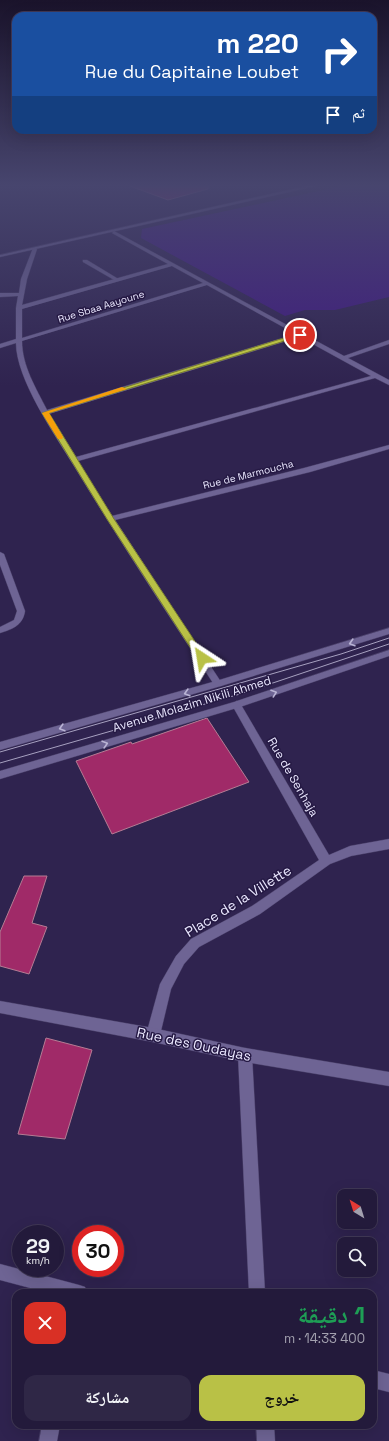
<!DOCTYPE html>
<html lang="ar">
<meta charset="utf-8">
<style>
body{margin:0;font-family:"Space Grotesk","Noto Naskh Arabic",sans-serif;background:#2f2746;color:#f1f3f6;direction:rtl;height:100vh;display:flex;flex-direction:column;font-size:15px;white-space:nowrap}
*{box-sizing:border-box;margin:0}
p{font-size:13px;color:#a3a1af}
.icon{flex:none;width:22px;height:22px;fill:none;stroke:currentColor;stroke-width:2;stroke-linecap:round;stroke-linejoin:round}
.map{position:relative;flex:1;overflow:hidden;direction:ltr}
.details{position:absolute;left:12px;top:1289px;width:365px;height:140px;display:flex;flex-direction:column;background:#231a3b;border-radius:12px;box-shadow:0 4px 16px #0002,0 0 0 1px #403855;direction:rtl}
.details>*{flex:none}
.top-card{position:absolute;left:12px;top:12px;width:365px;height:122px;border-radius:12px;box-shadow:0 4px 16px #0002,0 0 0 1px #403855;direction:rtl;background:#1a4fa0;color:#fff;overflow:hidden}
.needle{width:26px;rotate:322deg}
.buttons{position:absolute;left:337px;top:1189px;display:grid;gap:8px}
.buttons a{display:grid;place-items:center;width:40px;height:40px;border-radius:8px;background:#231a3b;box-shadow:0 4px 16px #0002,0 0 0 1px #403855;font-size:20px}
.speed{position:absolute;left:12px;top:1225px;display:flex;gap:8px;font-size:20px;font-weight:700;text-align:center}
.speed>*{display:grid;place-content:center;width:52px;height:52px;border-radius:50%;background:#231a3b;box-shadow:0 4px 16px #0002,0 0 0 1px #403855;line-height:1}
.speed small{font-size:10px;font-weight:400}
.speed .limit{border:6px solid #d22;background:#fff;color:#111}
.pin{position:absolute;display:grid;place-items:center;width:34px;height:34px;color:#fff;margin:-17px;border:2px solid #fff;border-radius:50%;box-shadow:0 1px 4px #0007}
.me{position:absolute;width:44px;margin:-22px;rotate:327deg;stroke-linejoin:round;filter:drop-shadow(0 0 3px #0008)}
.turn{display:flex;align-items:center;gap:14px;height:84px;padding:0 12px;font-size:18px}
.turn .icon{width:52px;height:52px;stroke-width:2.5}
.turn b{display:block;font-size:28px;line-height:34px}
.then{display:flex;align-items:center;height:38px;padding:0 12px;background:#0003;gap:8px;font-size:15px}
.round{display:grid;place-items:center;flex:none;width:42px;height:42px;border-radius:12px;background:#2f2746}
.summary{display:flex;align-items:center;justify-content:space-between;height:68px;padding:0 12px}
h1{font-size:24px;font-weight:800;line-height:30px;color:#1e9e55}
.button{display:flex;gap:8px;margin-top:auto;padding:8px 12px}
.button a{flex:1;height:46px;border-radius:12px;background:#b9c146;color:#111;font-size:16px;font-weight:800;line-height:46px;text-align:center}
.button a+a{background:#2f2746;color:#f1f3f6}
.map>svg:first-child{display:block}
.green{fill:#3f197f}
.building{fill:#a02a68;stroke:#b57c94}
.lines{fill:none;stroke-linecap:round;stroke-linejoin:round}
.service-casing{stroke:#493f68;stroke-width:1}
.minor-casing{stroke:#493f68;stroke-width:1}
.tertiary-casing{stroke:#493f68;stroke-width:1}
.service{fill:#6e6494;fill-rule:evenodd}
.minor{fill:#6e6494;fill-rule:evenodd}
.tertiary{fill:#6e6494;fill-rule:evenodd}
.tram{stroke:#a7a1c0;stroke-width:1}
.oneway{stroke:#b9b3d4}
.route{fill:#b9c146;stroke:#787d2e}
.slow{fill:#f59e0b}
.labels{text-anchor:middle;stroke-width:3;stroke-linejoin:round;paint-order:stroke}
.far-street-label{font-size:10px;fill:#ebe8ff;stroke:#251944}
.street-label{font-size:12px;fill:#ebe8ff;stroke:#251944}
.near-street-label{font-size:14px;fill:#ebe8ff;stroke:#251944}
</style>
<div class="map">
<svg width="389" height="1441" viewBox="0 0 389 1441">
<rect width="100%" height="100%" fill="#2f234f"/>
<path class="green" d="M351,184H389V297L335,310H305L285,316L141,238L142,229Z"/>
<path class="building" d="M130,184H208V189L168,200L130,186Z
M207,718L249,782L112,834L76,761L131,742L132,744Z
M24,876H47L32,923L47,927L29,974L0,966V932Z
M46,1038L92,1050L65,1139L18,1134Z"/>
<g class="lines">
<g class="service-casing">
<path id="service" d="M83,260H87L120,280L116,281L83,262Z"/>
</g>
<g class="minor-casing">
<path id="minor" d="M114,231L344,356L389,340V344L348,358L389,380V385L375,378L78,461L112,516L304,468L389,445V449L310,472L115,520L221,682L223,684L221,686H215C167,613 119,540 74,466C55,435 16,379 16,343L0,348V344L16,339V308L18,296L0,297V293H19L21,279L33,248L37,249L27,279L22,305L168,264L112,233ZM172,266L203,283L22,338V309ZM207,285L296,334L47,410C36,388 22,366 22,341ZM300,337L371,376L76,457L49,414Z
M0,552L4,554L25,611C23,625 13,629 0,633V627L14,620L17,611L0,565Z
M237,701L240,703L329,855L350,846L389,839V849L351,856L330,864L260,914L199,947L184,964L171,989L160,1035L158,1040L153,1042L148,1040L146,1035L160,984L176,956L191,939L252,906L319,860L232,705Z
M245,1048L250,1050L252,1055L265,1293H249L238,1055L240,1050Z
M0,1264L79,1285L85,1287L87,1293H49L0,1280Z
M373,1370L389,1374V1392L373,1388Z
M42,1425H60L57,1441H39Z
M256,1425H274L275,1441H257Z"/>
</g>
<g class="tertiary-casing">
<path id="tertiary" d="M315,184H325L0,257V255Z
M389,628V634L221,686L0,750V742L216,681Z
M389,650V656L240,707L0,779V771L234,702Z
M0,1001L153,1028L245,1048L389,1072V1086L245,1062L153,1042L0,1013Z"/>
</g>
<use href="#service" class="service"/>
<use href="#minor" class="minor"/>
<use href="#tertiary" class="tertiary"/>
<path class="tram" d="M0,752L341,654L389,638
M0,763L240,694L389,644"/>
</g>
<defs><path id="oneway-chevron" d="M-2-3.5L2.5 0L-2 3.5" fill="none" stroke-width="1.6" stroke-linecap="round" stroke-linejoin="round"/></defs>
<g class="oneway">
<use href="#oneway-chevron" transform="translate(352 643) rotate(163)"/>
<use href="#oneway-chevron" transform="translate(187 693) rotate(164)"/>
<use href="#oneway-chevron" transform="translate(274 693) rotate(-19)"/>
<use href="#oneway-chevron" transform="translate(62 728) rotate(164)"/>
<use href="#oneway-chevron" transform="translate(105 744) rotate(-16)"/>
</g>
<linearGradient id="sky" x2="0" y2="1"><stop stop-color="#1a132b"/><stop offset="0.48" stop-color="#47456e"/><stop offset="1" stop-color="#47456e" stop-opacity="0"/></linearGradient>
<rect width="389" height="386" fill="url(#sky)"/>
<path class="route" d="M300,333L301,334V336L49,413L114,519L206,658L202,661H199L107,519L42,413Z"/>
<path class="slow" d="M122,387L127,389L49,413L63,437L62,439H58L42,413Z"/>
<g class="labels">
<g class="far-street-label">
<text transform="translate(101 306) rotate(-17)" y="4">Rue Sbaa Aayoune</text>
<text transform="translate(248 474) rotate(-14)" y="4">Rue de Marmoucha</text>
</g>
<g class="street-label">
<text transform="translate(192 704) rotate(-17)" y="4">Avenue Molazim Nikili Ahmed</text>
<text transform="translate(293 777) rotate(60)" y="4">Rue de Senhaja</text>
</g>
<g class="near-street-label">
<text transform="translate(238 901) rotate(-32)" y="5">Place de la Villette</text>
<text transform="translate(194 1044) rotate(12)" y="5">Rue des Oudayas</text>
</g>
</g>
</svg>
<div class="buttons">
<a><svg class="needle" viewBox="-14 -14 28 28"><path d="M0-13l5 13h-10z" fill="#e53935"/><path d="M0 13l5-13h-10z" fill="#a3a1af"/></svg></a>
<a><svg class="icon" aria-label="search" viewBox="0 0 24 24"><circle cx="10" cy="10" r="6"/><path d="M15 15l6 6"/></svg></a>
</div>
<div class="speed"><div>29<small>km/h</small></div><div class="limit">30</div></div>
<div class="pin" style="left:300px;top:335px;background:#d93025"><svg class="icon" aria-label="arrive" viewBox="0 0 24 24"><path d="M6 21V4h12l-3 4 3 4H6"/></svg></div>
<svg class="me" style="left:202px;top:658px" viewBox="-20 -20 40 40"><path d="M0-17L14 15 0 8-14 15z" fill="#b9c146" stroke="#fff" stroke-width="4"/></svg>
<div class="top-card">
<div class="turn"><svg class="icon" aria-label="right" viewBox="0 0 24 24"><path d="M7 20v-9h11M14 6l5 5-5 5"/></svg><div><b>220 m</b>Rue du Capitaine Loubet</div></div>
<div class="then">ثم<svg class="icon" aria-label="arrive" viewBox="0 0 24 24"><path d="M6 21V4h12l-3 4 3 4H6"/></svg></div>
</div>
<section class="details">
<div class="summary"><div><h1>1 دقيقة</h1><p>400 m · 14:33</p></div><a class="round" style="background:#d93025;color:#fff"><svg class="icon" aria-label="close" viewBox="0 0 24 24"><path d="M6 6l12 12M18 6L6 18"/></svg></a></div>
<div class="button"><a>خروج</a><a>مشاركة</a></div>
</section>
</div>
